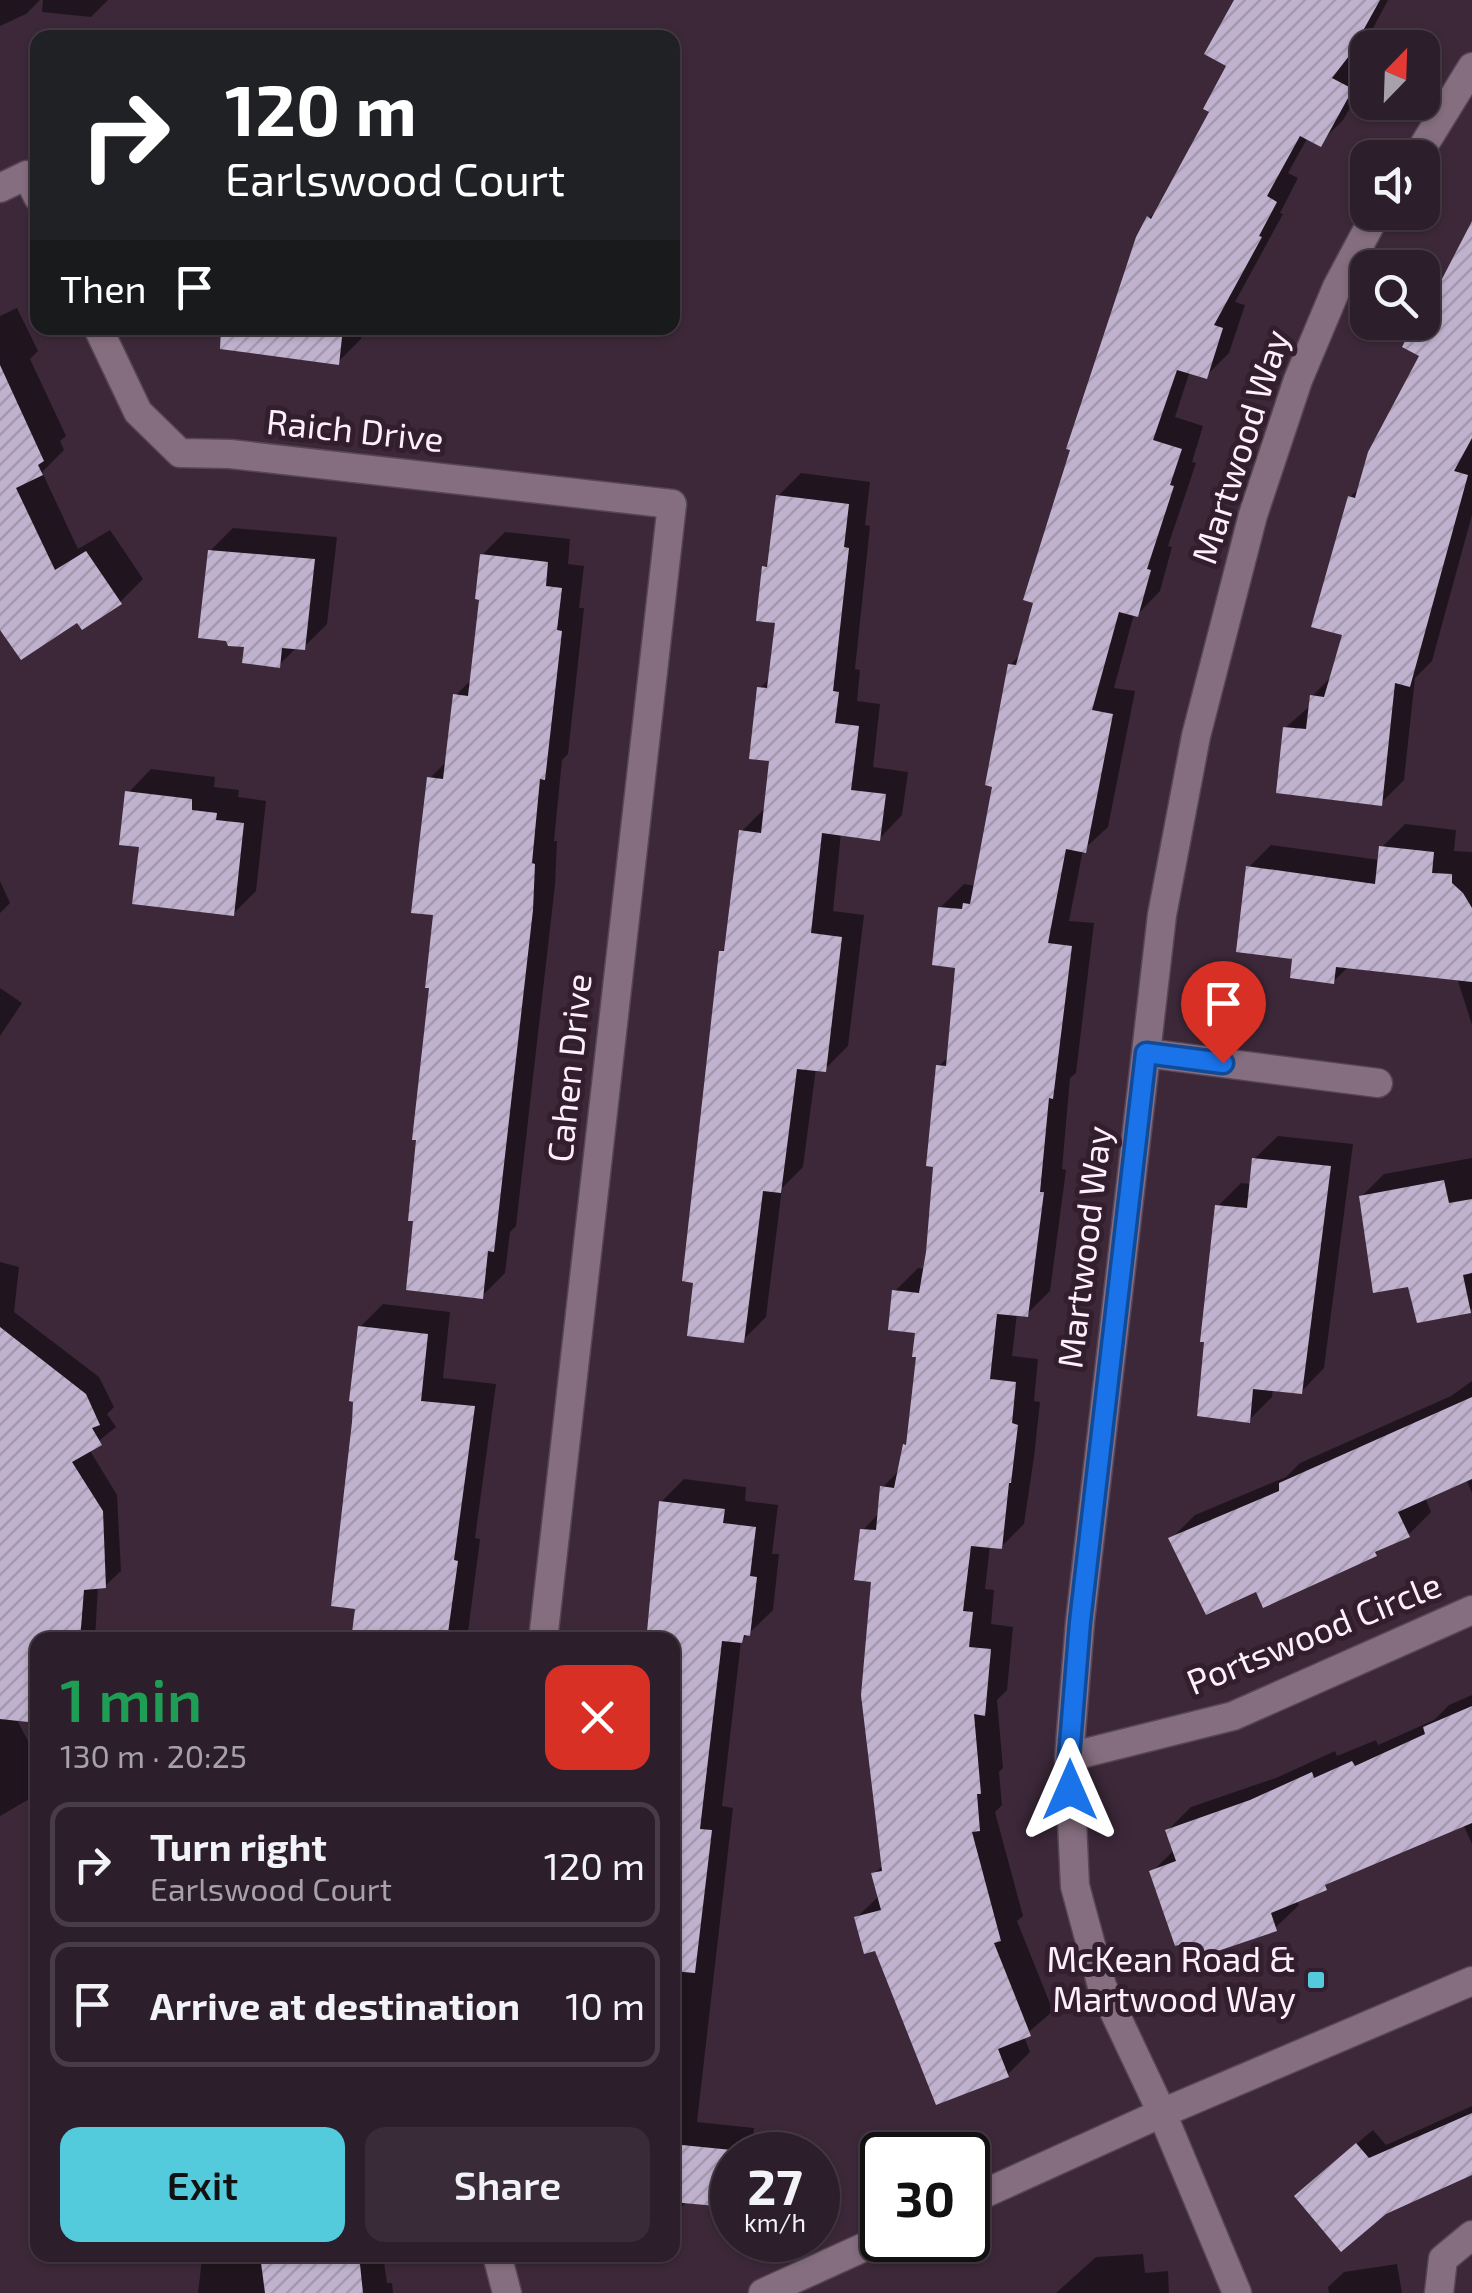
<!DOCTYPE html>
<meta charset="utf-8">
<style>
body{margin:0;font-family:"Exo 2",sans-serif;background:#392b37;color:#f1f3f6;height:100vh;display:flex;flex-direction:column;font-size:38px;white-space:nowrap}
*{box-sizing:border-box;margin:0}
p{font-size:32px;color:#a7a2a9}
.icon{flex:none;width:55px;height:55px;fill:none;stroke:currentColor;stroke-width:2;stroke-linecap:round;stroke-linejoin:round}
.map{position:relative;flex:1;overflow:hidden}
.sheet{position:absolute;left:30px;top:1632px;width:650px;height:630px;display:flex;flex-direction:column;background:#2d1e2b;border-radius:20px;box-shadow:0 2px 8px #0004,0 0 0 2px #483c47}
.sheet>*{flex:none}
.banner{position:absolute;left:30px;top:30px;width:650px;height:305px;border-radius:20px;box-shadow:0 2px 8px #0004,0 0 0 2px #483c47;background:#202124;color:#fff;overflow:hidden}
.needle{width:65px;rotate:23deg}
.tools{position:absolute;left:1350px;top:30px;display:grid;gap:20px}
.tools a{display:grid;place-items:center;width:90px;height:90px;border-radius:20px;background:#2d1e2b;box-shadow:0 2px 8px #0004,0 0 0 2px #483c47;font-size:50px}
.speed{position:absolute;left:710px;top:2132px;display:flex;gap:20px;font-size:50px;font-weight:700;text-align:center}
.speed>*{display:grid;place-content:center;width:130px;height:130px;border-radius:50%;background:#2d1e2b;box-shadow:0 2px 8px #0004,0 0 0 2px #483c47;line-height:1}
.speed small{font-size:25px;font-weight:400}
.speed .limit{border:5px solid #111;border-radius:15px;background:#fff;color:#111}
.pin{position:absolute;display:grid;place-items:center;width:85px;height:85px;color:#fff;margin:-102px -42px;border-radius:50% 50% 50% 0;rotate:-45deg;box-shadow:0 0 10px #0007}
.pin .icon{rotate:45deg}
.me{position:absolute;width:110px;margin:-55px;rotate:0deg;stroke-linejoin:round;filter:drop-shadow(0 0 8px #0008)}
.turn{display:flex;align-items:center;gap:35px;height:210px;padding:0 30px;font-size:45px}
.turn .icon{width:130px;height:130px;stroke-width:2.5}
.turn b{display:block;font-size:70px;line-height:85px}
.then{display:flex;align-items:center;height:95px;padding:0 30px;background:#0003;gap:20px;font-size:38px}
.round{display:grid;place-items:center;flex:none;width:105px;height:105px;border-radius:20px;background:#392b37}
.headline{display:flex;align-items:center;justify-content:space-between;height:170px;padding:0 30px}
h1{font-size:60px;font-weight:600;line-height:75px;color:#1e9e55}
.cta{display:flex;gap:20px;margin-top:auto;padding:20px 30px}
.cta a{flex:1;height:115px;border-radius:20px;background:#53cbdc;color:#111;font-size:40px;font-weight:600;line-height:115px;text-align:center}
.cta a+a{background:#392b37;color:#f1f3f6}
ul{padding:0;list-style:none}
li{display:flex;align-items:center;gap:30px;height:125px;margin:0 20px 15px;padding:0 10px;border:5px solid #483c47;border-radius:20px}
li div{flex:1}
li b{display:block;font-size:38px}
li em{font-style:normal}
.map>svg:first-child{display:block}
.shadow{fill:#0007}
.building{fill:url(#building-hatch)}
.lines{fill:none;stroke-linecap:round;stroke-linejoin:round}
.minor-casing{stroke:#574655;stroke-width:31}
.tertiary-casing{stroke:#574655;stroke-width:31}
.minor{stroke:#866e81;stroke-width:28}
.tertiary{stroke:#866e81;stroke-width:28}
.route-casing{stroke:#114b97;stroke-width:25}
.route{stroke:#1a73e8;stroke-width:18}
.poi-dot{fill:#53cbdc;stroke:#321e2e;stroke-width:4}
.labels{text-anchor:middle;stroke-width:10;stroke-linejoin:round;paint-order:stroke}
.street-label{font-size:35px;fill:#fef0fb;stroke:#321e2e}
.poi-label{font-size:35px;fill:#fef0fb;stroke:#321e2e;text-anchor:end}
</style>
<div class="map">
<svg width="1472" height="2293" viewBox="0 0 1472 2293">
<defs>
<pattern id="building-hatch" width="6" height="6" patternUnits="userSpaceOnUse" patternTransform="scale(2.5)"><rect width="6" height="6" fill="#c0b2ce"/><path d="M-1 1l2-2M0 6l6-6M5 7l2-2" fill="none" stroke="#a398ad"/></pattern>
</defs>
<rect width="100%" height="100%" fill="#3c2839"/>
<path class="shadow" d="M0,0H40L26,14L0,26Z
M43,0H108L91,17L42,12Z
M1251,0H1388L1372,30L1353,54L1368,62V77L1343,120L1320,143L1308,137L1288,173L1298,178L1280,213L1283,214L1235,302L1245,305L1229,353L1206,376L1190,371L1175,417L1203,426L1192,462L1196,463L1168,546L1172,547L1160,591L1137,615L1134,614L1114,688L1135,691L1108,827L1083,850L1069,921L1094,923L1076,1073L1070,1078L1062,1169L1066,1170L1050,1291L1027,1314L1017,1313L1012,1356L1038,1359L1034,1401L1040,1402L1034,1457L1024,1524L1001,1547L990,1545L985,1589L994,1590L991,1624L1013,1627L1007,1690L997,1700L1003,1768L999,1772L1002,1805L995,1812L1023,1916L1017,1921L1053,2011L1024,2036L1030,2052L1007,2075L877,1948L857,1917L880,1895L874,1874L883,1865L874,1580L863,1530L880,1512L883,1487L900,1469L909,1442L919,1355L918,1331L895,1291L918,1268L926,1269L928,1252L939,1066L949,1056L958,966L940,908L964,884L976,886L995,785L1010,665L1022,653L1138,238L1149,218L1161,206L1213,111Z
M1472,237V515L1432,661L1415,678L1404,780L1381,803L1285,728L1311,705L1312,696L1333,675L1346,634L1350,497L1361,487L1422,355V315L1460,249Z
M17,308L38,351L30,359L66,436L60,441L64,450L42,472L78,549L110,530L143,579L120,602L78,620L0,630V316Z
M241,328H363L361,339L338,362L238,349Z
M801,473L870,482L865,525L870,526L855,669L860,670L857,701L880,704L873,767L908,772L902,815L880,838L841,833L833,911L864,915L848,1046L825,1069L816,1068L803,1167L782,1188L766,1317L743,1340L721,952L727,946L741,832L764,809L772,759L760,688L770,678L777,621L765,567L770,561L778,496Z
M233,528L337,537L327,624L304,647H297L279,665L247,645L210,551Z
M505,532L570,539L568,564L584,566L579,608H584L568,754L562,760L554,841H557L555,885L516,1226L510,1232L505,1273L482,1296L432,986L436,912L430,778L448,760L455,696L472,679L482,598V555Z
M151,769L215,777L214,787L239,790L238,797L266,801L256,891L233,914L128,793Z
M1405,824L1456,830L1454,851L1472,852V1025L1457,978L1349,966L1334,981L1295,957L1248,868L1271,845L1380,860L1382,847Z
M0,881L10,903L0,913Z
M0,988L22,1003L0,1036Z
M1278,1136L1353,1144L1324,1368L1301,1392L1273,1388L1272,1397L1249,1420L1218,1206L1241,1183L1252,1184L1254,1159Z
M1472,1158V1308L1470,1310L1410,1284L1361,1197L1384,1174Z
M0,1262L19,1267L14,1312L99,1377L114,1407L107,1414L116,1427L89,1449L117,1495L121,1571L105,1586H98L95,1640H38L17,1720L38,1760V1794L0,1816Z
M383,1304L450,1312L443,1378L496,1384L475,1538L480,1539L467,1640H354L358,1607L355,1422L360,1327Z
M1472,1381V1493L1466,1479L1425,1497L1431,1512L1408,1535L1385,1545L1375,1554L1257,1589L1172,1538L1195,1515L1286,1477L1300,1463L1451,1396Z
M684,1479L746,1487L745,1501L778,1505L772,1554H779L773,1610L741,1641L722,1806L733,1808L697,2122L754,2128L751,2155H732V2198L726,2205L688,2201L672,2216V1640H649L661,1502Z
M1472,1695V1844L1463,1824L1408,1846L1296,1899L1299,1905L1275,1928L1152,1872L1175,1849L1168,1830L1191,1807L1276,1778L1335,1751L1337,1756L1376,1740L1378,1745L1434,1720L1449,1705Z
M1472,2106V2173L1312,2181L1373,2130L1386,2145Z
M1143,2254L1145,2273L1168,2271L1169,2293H1056L1096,2257Z
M206,2255H383L387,2283H392L393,2293H198L202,2259Z
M1397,2264L1402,2293H1329L1328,2287L1344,2272Z"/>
<path class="building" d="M1234,0H1380L1349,56L1332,78L1353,89L1321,147L1300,136L1267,196L1277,202L1259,236L1262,237L1214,325L1223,328L1207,379L1177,370L1153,440L1182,449L1170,485L1174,486L1147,569L1151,570L1138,617L1119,612L1092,710L1113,714L1086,853L1066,849L1048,943L1072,946L1053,1099L1049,1098L1040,1192H1044L1028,1317L997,1314L990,1379L1016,1382L1012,1423L1018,1425L1011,1483H1009L1002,1549L971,1546L963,1611L973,1612L969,1647L991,1649L985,1716L974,1714L981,1794H977L980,1831L972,1832L1001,1941L994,1943L1031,2036L998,2049L1009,2077L936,2105L875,1951L864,1954L854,1917L881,1910L871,1873L882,1871L861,1695L871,1582L854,1580L860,1529L876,1530L880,1486L894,1488L903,1444L906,1445L916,1357H912L915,1333L888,1330L892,1290L919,1293L926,1252L933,1167L926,1166L936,1065L946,1066L955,968L932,965L938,907L962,909L963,903L970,904L992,787L985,785L1008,664L1016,665L1033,603L1023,600L1070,450L1066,449L1136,237L1147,216L1151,219L1209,112L1203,109L1226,66L1204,54Z
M1472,221V438L1454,471L1468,475L1410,687L1395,683L1382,806L1276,793L1283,727L1306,729L1310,695L1324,697L1342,635L1311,627L1348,496L1355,498L1368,452L1419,356L1402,347L1415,322H1422V308L1425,304L1428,306Z
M221,328H343L339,365L220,349Z
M0,365L44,461L38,465L43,475L16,488L55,570L86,551L122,604L82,630L77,623L21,660L0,630Z
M776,495L849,504L844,547L849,548L833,691L839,692L835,723L859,726L851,790L886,794L880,841L822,833L811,933L842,937L826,1072L797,1069L781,1193L763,1191L744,1343L687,1336L693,1283L682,1281L719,951H724L739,830L761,833L769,761L749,759L757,687L767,688L775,623L756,621L762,566L767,567Z
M208,550L315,559L305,650L282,648L280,668L242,663L244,647L228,646L226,641L198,638Z
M480,554L548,562L546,586L562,588L557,630L562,631L545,780L540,779L532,863L535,864L533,910L494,1252L488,1251L483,1299L406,1290L413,1221H408L416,1140H412L429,988H425L433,915L411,913L427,777L443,779L453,694L468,696L479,600L475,599Z
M125,791L192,799V810L217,813L216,820L244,823L234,916L132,904L139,847L119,845Z
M1379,846L1434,852L1432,873L1452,874V883L1463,893L1472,908V982L1336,967L1334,984L1290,978L1292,959L1236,952L1246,866L1375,884Z
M1252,1158L1331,1166L1302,1394L1253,1389L1250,1423L1197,1416L1204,1342H1200L1215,1205L1247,1208Z
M1444,1180L1449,1203L1472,1199V1273L1463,1275L1471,1313L1417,1323L1408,1287L1373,1293L1359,1196Z
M358,1326L428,1334L421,1401L475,1406L454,1560L458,1561L447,1640H351L355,1609L331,1606L352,1422L353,1402L349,1401Z
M0,1327L86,1394L100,1425L92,1428L102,1445L72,1462L103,1511L106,1588L84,1590L80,1640H38V1723L0,1719Z
M1472,1397V1479L1398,1512L1410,1537L1375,1552L1377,1556L1263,1608L1256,1592L1206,1615L1168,1538L1279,1491V1483Z
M659,1501L725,1509L723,1523L756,1527L750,1576L757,1577L750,1636L744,1635L742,1643L722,1641L700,1829L712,1830L695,1973L672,1971V1635L647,1632Z
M1472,1706V1823L1325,1885L1327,1890L1271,1913L1277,1931L1188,1961L1182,1944L1175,1946L1149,1871L1176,1861L1165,1830L1250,1800L1312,1772L1314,1778L1352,1761L1355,1766L1425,1734L1423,1727Z
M1472,2113V2175L1386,2214L1341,2252L1294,2196L1356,2143L1369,2158Z
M672,2144L732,2150L727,2207L672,2202Z
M260,2255H359L363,2293H265Z"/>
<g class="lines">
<g class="minor-casing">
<path id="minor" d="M1416,158L1472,67
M0,188L27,175L38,197
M98,328L138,412L180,453L230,454L672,504L543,1640
M1146,1053L1378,1083
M1069,1757L1233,1716L1472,1610
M497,2255L507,2293
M1237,2293L1162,2113L1102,1986L1075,1886L1069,1757L1080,1622L1162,915L1196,736L1253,515L1298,380L1337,287L1377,212
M1439,2293L1443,2259L1472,2235"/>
</g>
<g class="tertiary-casing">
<path id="tertiary" d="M968,2201L1162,2113L1472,1981
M763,2293L882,2239"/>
</g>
<use href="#minor" class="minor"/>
<use href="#tertiary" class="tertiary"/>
</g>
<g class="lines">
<g class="route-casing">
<path id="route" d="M1070,1790L1069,1757L1080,1622L1146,1053L1223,1063"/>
</g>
<use href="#route" class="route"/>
</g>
<rect class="poi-dot" x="1306" y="1970" width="20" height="20" rx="5"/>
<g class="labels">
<g class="street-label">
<text transform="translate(355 431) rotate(6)" y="12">Raich Drive</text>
<text transform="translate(1241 447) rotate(-72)" y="12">Martwood Way</text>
<text transform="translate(570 1068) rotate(-84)" y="12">Cahen Drive</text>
<text transform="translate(1085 1247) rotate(-83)" y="12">Martwood Way</text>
<text transform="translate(1314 1634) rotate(-22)" y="12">Portswood Circle</text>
</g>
<g class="poi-label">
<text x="1296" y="1972">McKean Road &amp;<tspan x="1296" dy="40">Martwood Way</tspan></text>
</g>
</g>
</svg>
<div class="tools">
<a><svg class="needle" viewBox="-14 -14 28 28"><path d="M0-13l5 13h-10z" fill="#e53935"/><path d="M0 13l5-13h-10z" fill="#a7a2a9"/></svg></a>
<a><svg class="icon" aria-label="sound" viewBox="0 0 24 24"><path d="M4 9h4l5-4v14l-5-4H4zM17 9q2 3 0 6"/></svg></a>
<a><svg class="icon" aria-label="search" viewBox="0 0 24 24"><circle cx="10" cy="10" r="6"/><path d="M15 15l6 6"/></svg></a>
</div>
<div class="speed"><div>27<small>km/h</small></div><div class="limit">30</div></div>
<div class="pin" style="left:1223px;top:1063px;background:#d93025"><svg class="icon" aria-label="arrive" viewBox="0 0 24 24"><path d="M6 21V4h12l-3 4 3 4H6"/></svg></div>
<svg class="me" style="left:1070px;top:1790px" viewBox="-20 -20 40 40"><path d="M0-17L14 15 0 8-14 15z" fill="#1a73e8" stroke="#fff" stroke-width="4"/></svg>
<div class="banner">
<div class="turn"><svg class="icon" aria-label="right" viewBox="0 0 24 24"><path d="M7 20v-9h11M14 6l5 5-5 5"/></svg><div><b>120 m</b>Earlswood Court</div></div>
<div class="then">Then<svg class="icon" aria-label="arrive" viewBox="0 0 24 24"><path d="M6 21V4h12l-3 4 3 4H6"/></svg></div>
</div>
<section class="sheet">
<div class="headline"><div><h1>1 min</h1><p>130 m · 20:25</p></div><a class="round" style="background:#d93025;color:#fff"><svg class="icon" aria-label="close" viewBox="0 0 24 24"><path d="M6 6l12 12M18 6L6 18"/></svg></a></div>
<ul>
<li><svg class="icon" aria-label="right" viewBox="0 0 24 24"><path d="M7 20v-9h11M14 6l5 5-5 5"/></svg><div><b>Turn right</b><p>Earlswood Court</p></div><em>120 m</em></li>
<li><svg class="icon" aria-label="arrive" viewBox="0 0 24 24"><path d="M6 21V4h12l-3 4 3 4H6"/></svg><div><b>Arrive at destination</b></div><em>10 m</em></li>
</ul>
<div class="cta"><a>Exit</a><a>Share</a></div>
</section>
</div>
